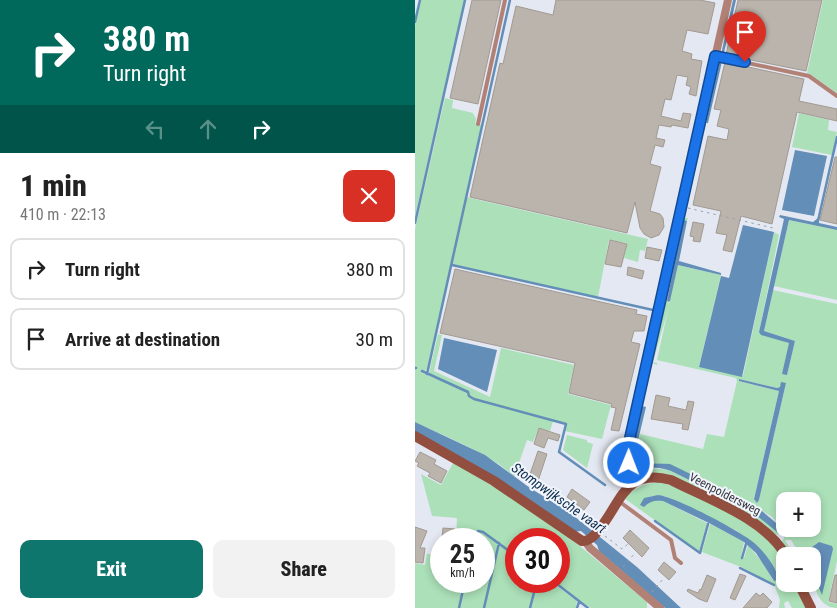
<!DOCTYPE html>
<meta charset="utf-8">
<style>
body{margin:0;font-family:"Roboto Condensed",sans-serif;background:#f2f2f2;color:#222;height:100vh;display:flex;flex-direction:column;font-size:19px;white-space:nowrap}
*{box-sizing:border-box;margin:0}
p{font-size:16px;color:#767676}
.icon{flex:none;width:28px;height:28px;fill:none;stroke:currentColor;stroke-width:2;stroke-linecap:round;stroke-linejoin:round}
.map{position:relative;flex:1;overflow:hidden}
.panel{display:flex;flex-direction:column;background:#fff;width:415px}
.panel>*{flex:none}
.hud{background:#00695c;color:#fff;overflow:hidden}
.buttons{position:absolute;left:361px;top:492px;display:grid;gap:10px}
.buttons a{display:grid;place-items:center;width:45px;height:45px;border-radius:10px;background:#fff;box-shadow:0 2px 8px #0003;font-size:25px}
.speed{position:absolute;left:15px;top:528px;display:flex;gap:10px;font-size:25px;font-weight:700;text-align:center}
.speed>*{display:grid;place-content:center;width:65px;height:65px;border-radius:50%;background:#fff;box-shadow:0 2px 8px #0003;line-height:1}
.speed small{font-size:12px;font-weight:400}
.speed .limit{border:8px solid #d22;background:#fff;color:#111}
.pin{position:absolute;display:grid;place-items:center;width:42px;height:42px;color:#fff;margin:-51px -21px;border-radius:50% 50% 50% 0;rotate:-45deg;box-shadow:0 0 5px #0007}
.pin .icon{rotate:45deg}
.me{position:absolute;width:55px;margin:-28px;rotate:1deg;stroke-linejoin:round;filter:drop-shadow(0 0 4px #0008)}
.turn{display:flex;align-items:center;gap:18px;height:105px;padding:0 20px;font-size:22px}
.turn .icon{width:65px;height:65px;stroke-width:2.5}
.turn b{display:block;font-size:35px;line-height:42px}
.lanes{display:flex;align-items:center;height:48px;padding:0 20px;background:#0003;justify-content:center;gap:25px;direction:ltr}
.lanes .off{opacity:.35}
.round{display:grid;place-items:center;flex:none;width:52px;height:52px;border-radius:10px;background:#f2f2f2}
.summary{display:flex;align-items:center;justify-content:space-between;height:85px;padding:0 20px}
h1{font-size:30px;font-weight:800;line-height:38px}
.cta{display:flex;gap:10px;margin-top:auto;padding:10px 20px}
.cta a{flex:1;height:58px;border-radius:10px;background:#0f766e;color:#fff;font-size:20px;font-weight:800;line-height:58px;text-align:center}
.cta a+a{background:#f2f2f2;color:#222}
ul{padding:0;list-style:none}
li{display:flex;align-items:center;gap:15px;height:62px;margin:0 10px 8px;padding:0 10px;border:2px solid #e0e0e0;border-radius:10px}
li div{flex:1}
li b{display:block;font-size:19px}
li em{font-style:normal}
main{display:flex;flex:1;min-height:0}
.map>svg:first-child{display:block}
.green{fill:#abe0b8;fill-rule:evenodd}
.water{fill:#638eb8}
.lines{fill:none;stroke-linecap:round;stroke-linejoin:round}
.stream{stroke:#638eb8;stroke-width:2.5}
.building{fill:#bbb4ac;stroke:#a19a92}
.path{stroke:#9b9fa6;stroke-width:1;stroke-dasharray:2.5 4;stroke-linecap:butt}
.lane{stroke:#b28176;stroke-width:4}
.street{stroke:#b28176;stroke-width:8}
.secondary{stroke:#924f3f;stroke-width:10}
.route-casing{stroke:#114b97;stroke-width:12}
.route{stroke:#1a73e8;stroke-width:9}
.labels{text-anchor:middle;stroke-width:4;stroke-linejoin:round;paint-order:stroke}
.street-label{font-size:12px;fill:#34363a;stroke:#f2f5fd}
.water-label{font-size:14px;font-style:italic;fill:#0b2c49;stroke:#f2f5fd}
</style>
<main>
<section class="panel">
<div class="hud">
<div class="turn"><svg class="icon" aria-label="right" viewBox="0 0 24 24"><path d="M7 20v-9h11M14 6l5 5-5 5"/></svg><div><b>380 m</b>Turn right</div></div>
<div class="lanes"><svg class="icon off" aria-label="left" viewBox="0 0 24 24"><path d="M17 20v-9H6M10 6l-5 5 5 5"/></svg><svg class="icon off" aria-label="ahead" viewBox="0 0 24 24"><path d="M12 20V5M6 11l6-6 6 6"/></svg><svg class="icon" aria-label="right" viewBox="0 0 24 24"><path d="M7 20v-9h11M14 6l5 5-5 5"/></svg></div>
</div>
<div class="summary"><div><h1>1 min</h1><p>410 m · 22:13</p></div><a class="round" style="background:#d93025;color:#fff"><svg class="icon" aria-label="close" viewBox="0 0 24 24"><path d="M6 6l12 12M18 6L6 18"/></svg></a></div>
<ul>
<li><svg class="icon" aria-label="right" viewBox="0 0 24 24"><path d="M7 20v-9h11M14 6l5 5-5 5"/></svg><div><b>Turn right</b></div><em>380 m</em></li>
<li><svg class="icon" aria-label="arrive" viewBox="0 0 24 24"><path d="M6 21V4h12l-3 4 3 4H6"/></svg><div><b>Arrive at destination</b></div><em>30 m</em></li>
</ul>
<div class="cta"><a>Exit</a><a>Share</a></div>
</section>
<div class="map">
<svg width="422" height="608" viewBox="0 0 422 608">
<rect width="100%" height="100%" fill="#e4e8f2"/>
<path class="green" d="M6,0H49L0,217V26Z
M408,0H422V93L395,74L392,73Z
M30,98L38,100L37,108L58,113L61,119L60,123L67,125L51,197L233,239L230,251L225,250L223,262L209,258L212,243L194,240L183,297L36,264L12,369L7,373L42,387L14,373L23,334L27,335L19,371L75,397L86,348L159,365L153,394L196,405L187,439L150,431L151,424L138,421L135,431L124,428L118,442L112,440L99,477C79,455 29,436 0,422V229Z
M384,113L414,120L413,130L422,132L417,155L377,147Z
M270,218H273L272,221H269L252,300L254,304L263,265L306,275L284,366L328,376L359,232L364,235L344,332L374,343L372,375L380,341L349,331L358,290L422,304V561L413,602L422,604V608C397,607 398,574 398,556H386L376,540H370L380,556H376L367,542L370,535L368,533L360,535L256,475C236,469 226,481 216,459L219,458C231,475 239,465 256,471L336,510L362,531L367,528L357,517L338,505L242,463H229L220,453L225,434L288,449L292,434L309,437L322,381L321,378L242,360L253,310L238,362L242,363V365L235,362L266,221ZM324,379L362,388L371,383L344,500L342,503L339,498L364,391L324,381ZM370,501H398V529H370Z
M374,220L422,230V300L359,286Z
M152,435L172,440V442L178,444L172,468L148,450Z
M38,463L117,509L166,547L232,602V608H176L136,581H144V539H101V581H135L162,601L161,608H0V563L10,565L12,554H26V581H69V539H41L42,518L17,516L6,474L26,485Z
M243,482C274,488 357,530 369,561C372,567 370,577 370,584H380L391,608H377L373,601L369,603L370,608H364L365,600L359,584L326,567L287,552L295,524H296L329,542L326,557L327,559L329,558L333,545L351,567L358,581L364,576L356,562L344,548L322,531L250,496H236L233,503L240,500L248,501L292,523L284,552L209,498C220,488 228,484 243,482Z"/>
<path class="water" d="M318,0H321L293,123H291Z
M380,150L412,156L399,216L367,210Z
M365,215L398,222L403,218L404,223L422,227V230L374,220L349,331L380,341L372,375L367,374L374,343L346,335L344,332L369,219L364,217Z
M269,220L272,221L264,261L306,273V275L263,265L255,301L253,302L252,300Z
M328,225L359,232L327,377L284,367L306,276L314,278Z
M29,338L82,350L72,392L23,369Z
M324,379L362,388L365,387L366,382L371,383L344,500L342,503L339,499L364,391L324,381Z
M227,406L231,407L220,453L229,463L255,464L341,506L367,528L366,531L362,532L335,510L256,471C250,469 243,467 237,468C233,468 232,469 229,468C208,462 224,420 227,406Z
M0,422L70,455L115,488L154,512L222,567L266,608H250L184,551L182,545L166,531L159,532L0,432Z
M243,495C261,497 323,530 338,542C346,548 364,569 363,580L359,581L341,553L329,542L296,524L248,501C240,500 235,501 229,507L225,505L229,498Z
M404,542L417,546L418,549L407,595L398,574V556H390L389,553Z"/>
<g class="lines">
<path class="stream" d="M0,22L5,0
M403,221L422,137
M0,223L50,0
M37,265L238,310
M0,368H1
M7,371L53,392L54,396L59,399L151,424L144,452L190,485
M12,374L95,0
M240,521L285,553L293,524
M61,539L63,531L68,532L101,556
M327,558L331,544
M325,568L359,585
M138,581L173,608
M44,608L50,581
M69,608L84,543
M115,608L122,581
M162,608L164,602"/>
</g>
<path class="building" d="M57,0H86L63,104L35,98Z
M141,0H285L300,3L293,34L272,30L267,51L277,54L276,59L287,61L281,96L274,94L276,87L271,85L273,77L262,75L256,100L250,99L246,116L266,121L268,113L276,114L273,128L257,125L256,127L244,125L241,138L250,140L248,147L240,145L235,164L246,167L235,211L245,214L248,218L249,227L244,235L236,238L229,234L225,228L220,202L212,233L55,197L85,63L88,64L101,6L138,15Z
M323,0H407L391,71L311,55Z
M310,62L389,79L384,101L422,109V121L382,112L357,224L326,216L317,252L308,250L312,235L301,233L306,211L278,205L293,136L312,140L314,129L302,126L306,110L299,109Z
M420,157H422V224L405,220Z
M278,222L289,224L285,242L278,241L279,237L275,236Z
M195,240L212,244L206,267L190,264Z
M232,247L247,250L244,261L230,258Z
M213,267L229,271L227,279L212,275Z
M40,269L217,309L222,310L221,314L232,316L229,331H219L216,342L225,344L204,431L196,430L201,408L196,407L197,404L154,393L160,363L25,333Z
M241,395L255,398L253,406L271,410L273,401L279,402L273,430L267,429L268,424L236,419Z
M124,428L145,435L143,441L133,438L129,448L119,444Z
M123,451L132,454L123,481L119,479L118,482L113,480Z
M5,452L21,460L19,464L32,471L26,483L13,476L15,473L2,466L4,463L0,461Z
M157,489L175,502L169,510L152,497Z
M0,527L12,531L5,548H10L8,563L0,562Z
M28,528L40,529L39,539H27Z
M215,530L234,548L227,557L208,538Z
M249,562L261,572L254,580L243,570Z
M325,574L331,576L320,600L315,598Z
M292,575L301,579L292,602L284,599L272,591L273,589L283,593L285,589L286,590Z
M420,575H422V603L414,601Z
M341,593L345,596L348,593L357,602L352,608H328Z"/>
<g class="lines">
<path class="path" d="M273,208L358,228
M220,455L229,456
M190,536L207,549L213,544
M367,536L373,529
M208,567L220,553
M237,592L248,579"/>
<path class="lane" d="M300,56L394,76L422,96
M63,124L90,0
M205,502L256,540L260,558L266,563"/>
<path class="street" d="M224,480L214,463L212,451L313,0
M170,541L175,548L245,608"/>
<path class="secondary" d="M0,436L79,481L167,541C174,541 178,537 183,531C207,502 209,468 256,480C293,499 351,519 371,556
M384,584L396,608"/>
</g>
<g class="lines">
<g class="route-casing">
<path id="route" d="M214,463L212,451L300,56L330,62"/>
</g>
<use href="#route" class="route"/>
</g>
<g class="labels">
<g class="street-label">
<text transform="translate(310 494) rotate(27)" y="4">Veenpoldersweg</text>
</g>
<g class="water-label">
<text transform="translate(144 498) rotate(35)" y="5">Stompwijksche vaart</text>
</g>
</g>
</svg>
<div class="buttons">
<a>+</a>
<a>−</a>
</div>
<div class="speed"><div>25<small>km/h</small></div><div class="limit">30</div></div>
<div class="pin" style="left:330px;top:62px;background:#d93025"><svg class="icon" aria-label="arrive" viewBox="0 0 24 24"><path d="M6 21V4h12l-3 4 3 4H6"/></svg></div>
<svg class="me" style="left:214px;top:463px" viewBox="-20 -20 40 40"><circle r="17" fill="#1a73e8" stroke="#fff" stroke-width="3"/><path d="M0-11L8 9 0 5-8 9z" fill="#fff"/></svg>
</div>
</main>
